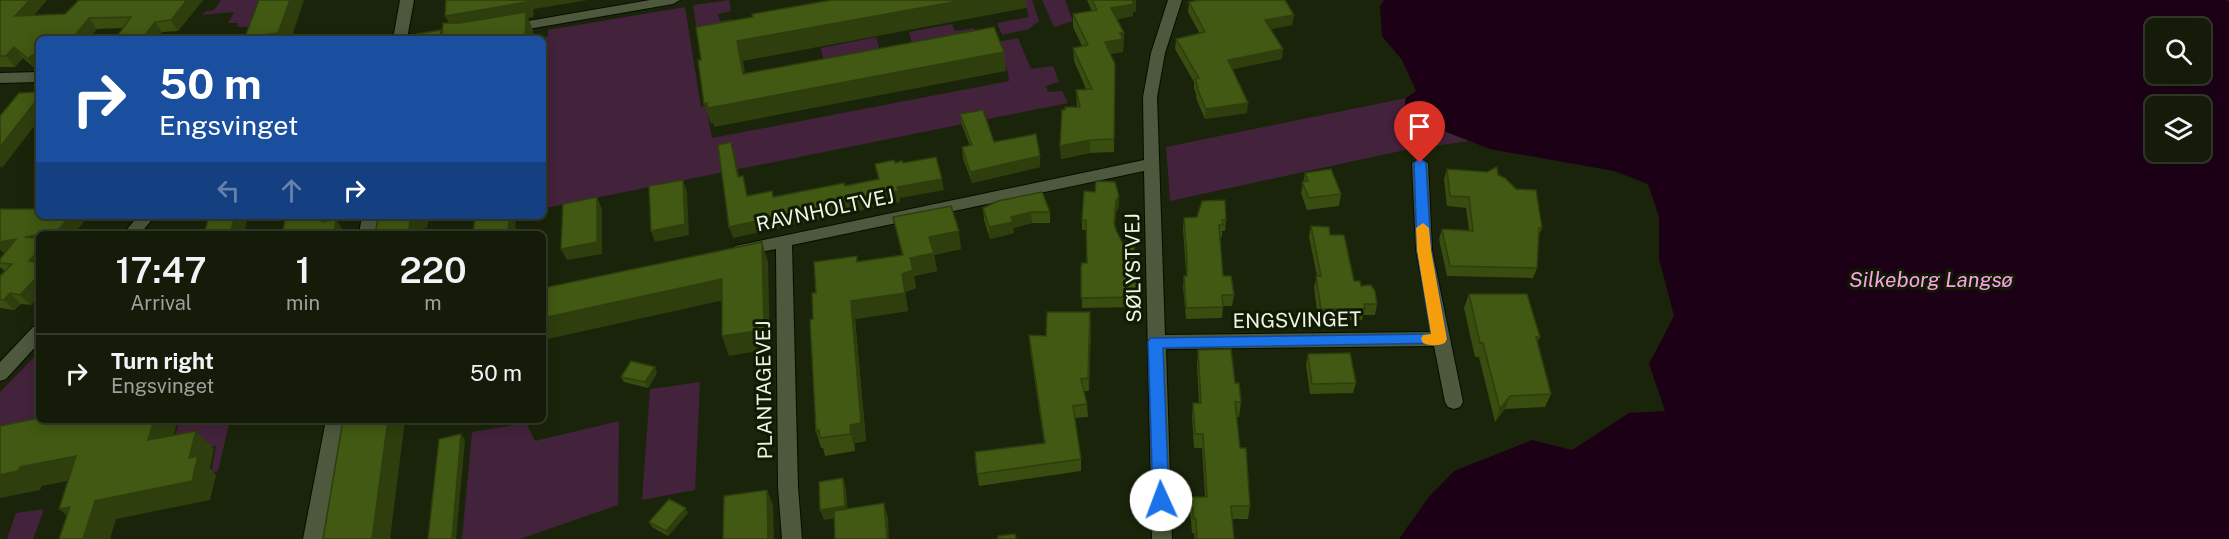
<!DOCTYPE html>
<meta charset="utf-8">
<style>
body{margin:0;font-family:"Public Sans",sans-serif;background:#1d2412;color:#f1f3f6;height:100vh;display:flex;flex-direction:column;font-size:22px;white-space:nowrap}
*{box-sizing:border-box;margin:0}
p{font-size:20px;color:#9da19c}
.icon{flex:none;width:33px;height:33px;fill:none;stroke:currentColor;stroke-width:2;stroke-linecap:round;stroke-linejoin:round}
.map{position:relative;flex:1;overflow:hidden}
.drawer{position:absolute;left:36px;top:231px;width:510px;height:192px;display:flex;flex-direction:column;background:#141b08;border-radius:9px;box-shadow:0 3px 15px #0003,0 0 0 2px #333929}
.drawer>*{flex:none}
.guide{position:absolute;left:36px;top:36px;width:510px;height:183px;border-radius:9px;box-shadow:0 3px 15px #0003,0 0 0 2px #333929;background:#1a4fa0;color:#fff;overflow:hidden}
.buttons{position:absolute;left:2145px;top:18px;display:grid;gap:12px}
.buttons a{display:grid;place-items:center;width:66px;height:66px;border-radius:9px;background:#141b08;box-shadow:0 3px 15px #0003,0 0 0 2px #333929;font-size:30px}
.pin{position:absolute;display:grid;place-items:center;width:51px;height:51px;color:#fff;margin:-62px -26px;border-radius:50% 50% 50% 0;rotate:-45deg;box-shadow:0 0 6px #0007}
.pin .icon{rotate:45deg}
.me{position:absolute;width:66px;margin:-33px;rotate:358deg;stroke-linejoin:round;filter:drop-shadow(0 0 4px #0008)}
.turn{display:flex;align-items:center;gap:21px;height:126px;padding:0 24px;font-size:27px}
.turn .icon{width:78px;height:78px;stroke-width:2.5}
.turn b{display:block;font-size:42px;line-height:51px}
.lanes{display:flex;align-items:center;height:57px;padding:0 24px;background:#0003;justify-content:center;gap:30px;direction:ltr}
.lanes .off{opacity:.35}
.eta{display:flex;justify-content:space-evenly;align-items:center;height:102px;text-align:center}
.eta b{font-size:36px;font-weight:600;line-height:42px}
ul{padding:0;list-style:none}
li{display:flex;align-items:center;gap:18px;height:78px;padding:0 24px;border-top:2px solid #333929}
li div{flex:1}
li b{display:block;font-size:22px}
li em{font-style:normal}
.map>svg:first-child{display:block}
.green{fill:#43223b}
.water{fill:#1c0016;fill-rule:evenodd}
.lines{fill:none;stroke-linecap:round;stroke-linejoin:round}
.minor-casing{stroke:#060d00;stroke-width:2}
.minor{fill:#4d583d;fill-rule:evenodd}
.wall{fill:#384d0f}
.shaded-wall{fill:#2e3e0d}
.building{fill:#415912;stroke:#2e3e0d;stroke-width:1.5}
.route{fill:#1a73e8;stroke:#114b97;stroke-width:1.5}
.slow{fill:#f59e0b}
.labels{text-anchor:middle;stroke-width:6;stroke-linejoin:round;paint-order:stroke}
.street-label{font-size:20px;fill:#eef5e5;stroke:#111a03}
.water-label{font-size:21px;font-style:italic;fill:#f9a3e3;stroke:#111a03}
</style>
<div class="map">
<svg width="2229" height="539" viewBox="0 0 2229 539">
<rect width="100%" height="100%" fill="#1a240a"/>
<path class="green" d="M221,0H265L255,27H237L238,23H228L234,12L202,15L206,11L214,10Z
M729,0L731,11L718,14L720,21L732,19L735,35L698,40L693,5Z
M1024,0H1032L1039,21L1029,29L1002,35L997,23L1029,17Z
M1042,0H1065L1073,21L1054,27Z
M685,7L701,107L706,106L712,138L1009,81L1008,72L997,46L950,51L1018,38L1031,69L1053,66L1059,82L1046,86L1048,92L1062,91L1068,103L545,208L543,37L548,36V30Z
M952,24L955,31L974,28L978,40L914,51L909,32Z
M876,37L882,57L825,68L821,48Z
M1406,98L1404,110L1421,122L1469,141L1405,150L1170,201L1166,147Z
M39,352V420L0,446V392Z
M700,382L695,490L642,500L650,389Z
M180,420H230L218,471L211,473L216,446L169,455Z
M619,421L618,505L520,539H462L472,432L526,423L535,441Z
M44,509L33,539H7L16,513Z"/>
<path class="water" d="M1384,0H2225L2229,2V539H1399L1428,498L1454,471L1532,440L1572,450L1629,413L1665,411L1649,364L1674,316L1659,259V217L1648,184L1614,171L1490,149L1421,122L1404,110L1406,98L1416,91L1402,60L1382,36L1380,6ZM2156,28H2200V74H2156ZM2156,106H2200V152H2156Z"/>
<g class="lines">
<g class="minor-casing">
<path id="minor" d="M400,0H414L407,39H393Z
M650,0H680L673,4L511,32L504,28L511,24Z
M1168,0H1182L1165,53L1157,97L1165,335L1432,332L1416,250L1412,163L1420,158L1428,163L1432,250L1463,402L1460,407L1454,409L1448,407L1445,402L1434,346L1166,349L1172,539H1152L1144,171L792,245L798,487L802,539H782L778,487L776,249L741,256L735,254L733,250L735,246L1144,160L1143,97L1151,53Z
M39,72V82L0,83V73Z
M138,216H155L140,234H123Z
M362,216H378L375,234H359Z
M39,325V343L6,379L0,381V362L33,327Z
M326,420H344L323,539H303Z"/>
</g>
<use href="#minor" class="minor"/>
</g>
<path class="wall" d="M0,0H47L33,16L65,14L203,0L178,31L162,32L157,39H115L123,28L97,29L89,39H39V67L37,70L23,58L15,67H0Z
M1087,0H1136V11L1133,12V16L1117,19L1124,33L1123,52L1110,54L1115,64L1114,152L1090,153L1061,159L1060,146L1065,110L1077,107L1076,90L1086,89L1074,61L1073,48L1082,46L1073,27V14L1092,11Z
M1189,2L1294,15L1292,25L1271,29L1282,59L1233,69L1247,113L1205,119L1196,98V94L1194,89V82L1175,49L1176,39L1200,34L1188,12Z
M960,114L994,142L1040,167L972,183L963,158L962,147L970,146L962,125Z
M1447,169L1498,175L1542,228L1538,238L1537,268L1533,278L1447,276L1439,239L1442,229L1469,230L1466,208L1447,206L1444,179Z
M1305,173L1341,194L1339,206L1307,210L1301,193Z
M1119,207L1116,212L1115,225L1137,297V307L1082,308L1081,267L1087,263L1086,230H1082V220Z
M983,208L1050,212V223H1032L1013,228L1014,233L990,239L984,220Z
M0,209H39V216H89L73,234H39V296L31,305L21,304L14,310L0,308V276L5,271L0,267V259L4,253L0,249Z
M893,217L961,249L934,255L937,271L914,276L916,288L905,292L908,311L855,319L866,441L855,443V451L825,456L823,448H821L816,431L813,319L816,293L858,261L902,255Z
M1184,218L1226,220L1225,231H1222V237H1220L1223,276L1234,295L1232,306H1223L1222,318L1186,319L1183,287L1184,276H1186V272L1183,229Z
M1311,226L1330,235L1354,281L1361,286L1377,304L1375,315H1363L1362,320H1318L1314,287L1317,276L1309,237Z
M1469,294L1540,337L1537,342L1551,394L1545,407L1505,409L1495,422L1479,357H1475L1464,308Z
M1091,325L1089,391H1084L1087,404L1088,417L1075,418L1081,459V471L979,486L977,474L1044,443L1030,348L1029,335L1046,336Z
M1198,350L1235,383L1241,402L1239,417H1236L1240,448L1250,506L1248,519H1232L1234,539H1195L1194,533H1192L1190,511L1191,497H1205L1202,448H1194L1192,417L1193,403H1199L1197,365Z
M1308,354L1356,383L1353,393L1310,394L1306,365Z
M657,373L648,388L624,382L621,377Z
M688,513L668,536L652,527L649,522Z"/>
<path class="shaded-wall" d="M30,0H47L23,27L15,16Z
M187,0H203L178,31L171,20Z
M290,0H304L291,39H246L245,37Z
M527,0H588L534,9L533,17L528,18L533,30V39H525L453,31L445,16Z
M964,0H1026V8L743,61L749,94L743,74L737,41Z
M1131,0H1136V11L1133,12V16L1111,21V8Z
M1294,15L1292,25L1264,30L1265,20Z
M89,18L97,29L89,39H72Z
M155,22L162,32L157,39H142Z
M1120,33H1124L1123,52L1105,55V42Z
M14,47L23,58L15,67L6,56Z
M1283,49L1282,59L1228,70V60Z
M1004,52L1006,71L714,127L713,123L711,124L704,104Z
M32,55L39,64V67L37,70L28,59Z
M39,97V120L2,168L0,166V147Z
M1248,103L1247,113L1205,119L1206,109Z
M1090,140V153L1061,159L1060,146Z
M731,142L735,153L741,188L738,177Z
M1040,156V167L972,183L970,172Z
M942,179L944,190L900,198V202L733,238L729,227L897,187Z
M683,180L687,192L689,235L655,242L651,231Z
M1119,196V207L1116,212L1114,234L1116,201Z
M597,197L602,209V254L567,260L561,249Z
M1031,212L1032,223L1013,228L1014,233L990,239L989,227L1011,217Z
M71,216H89L73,234H41Z
M235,216H248L244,234H230Z
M323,216H335L332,234L322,222Z
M411,216H429L427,228L422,229V234H408Z
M509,216H516L515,234H508Z
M336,219L345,233V234H334Z
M959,231L961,249L934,255L937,271L914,276L916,288L905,292L908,311L855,319L866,441L855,443V451L851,434L850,425L851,301L902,274L910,258L929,237Z
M39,234V247L25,237Z
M16,239L4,253L0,249V242Z
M762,242L768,262L770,349L729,356L722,336Z
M39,250V271L29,261Z
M39,275V296L31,305L20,295Z
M722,279L729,299L543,340V318Z
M10,293L21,304L14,310L4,300Z
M1090,312L1091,325L1089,391L1088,378Z
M655,367L657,373L648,388L645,382Z
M1510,396L1505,409L1495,422L1500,409Z
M154,420H178L167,459L148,440Z
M388,420H405L390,539H372Z
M196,431L214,449L210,468L216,475L210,500L116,519L110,539H83L80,527L59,509L95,501L189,458Z
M461,434L465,440L456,539H452Z
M76,456L97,475L42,486L40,490L0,498V475L20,467Z
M843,478L846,489L848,516L824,520L820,510Z
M767,490L773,505L774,539H768Z
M884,503L888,518L889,539H887Z
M686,508L688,513L668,536L666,531Z"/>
<path class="building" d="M0,0H30L15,16L65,14L79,0H187L171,20L155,22L142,39H115L131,17L89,18L72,39H39V55H32L28,59L14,47L6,56H0Z
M259,0H290L278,33L245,37Z
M446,0H527V2L445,16Z
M832,0H964L737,41L743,74L994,27L1004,52L708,108L707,103L704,104L698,60H701L696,27L753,17L752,14Z
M1092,0H1132L1134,4L1111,8L1124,33H1120L1123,39L1105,42L1115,64L1114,139L1090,140L1060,146L1062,110H1065V107H1080L1076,90L1092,89L1073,48L1088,45L1073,14L1097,10Z
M1199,0H1285L1294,15L1265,20L1283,49L1228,60L1248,103L1206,109L1197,88L1198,87L1195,79L1199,78L1176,39L1205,32L1189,2Z
M526,12L525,39H442L443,23H460Z
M441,30L440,39H409L417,34Z
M39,92V97L0,147V116L19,93Z
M983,110L994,142L1036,134L1040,156L970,172L962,147L972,145L960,114Z
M731,142L738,177L743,176L747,196L772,191L773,197L844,183L845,186L879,179L875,164L894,160L895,163L902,161L903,163L936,157L942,179L897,187L899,191L729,227L718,145Z
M1497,167L1498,175L1505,178L1516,189L1536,190L1542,228H1539L1537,268L1450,266L1442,229L1473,231L1469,197L1450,196L1447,169L1487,172Z
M1331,169L1341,194L1309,198L1302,182L1308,181L1305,173Z
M683,180L685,224L651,231L649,186Z
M1096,181L1115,182L1119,196L1116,201L1114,223L1116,230L1123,244H1134L1137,297L1081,298V267L1082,263H1087L1086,220H1082L1084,191L1095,192Z
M1042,192L1050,212H1031L1011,217L1013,222L989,227L983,208L998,201Z
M597,197V242L561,249L563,204Z
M1225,200L1226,220H1222L1223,225H1219L1223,276H1231L1234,295H1222L1223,307L1186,308L1184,276H1187V260L1184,218L1197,217L1202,201Z
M951,206L959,231L929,237L934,253L910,258L913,270L902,274L905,293L851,301L861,423L850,425L851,434L820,438L819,430L816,431L810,320L813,319L812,293H816L814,262L857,256V262L903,255L893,217Z
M0,209H39V216H71L57,231L25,237L39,239V250L29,261L39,263V275L20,295L10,293L4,300L0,299V276L12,264L0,263V259L16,239L0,242Z
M209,216H235L230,234H204Z
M286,216H323L322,222L336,219L334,234H282Z
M378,216H411L408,234H372L373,230H376Z
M475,216H509L508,234H473Z
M1311,226L1329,227L1330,235H1344L1354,281H1360L1361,286L1371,285L1375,291L1377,304H1364L1365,309H1321L1316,276H1321Z
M762,242L764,330L722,336V279L543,318V288Z
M1469,294H1527L1540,337H1536L1551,394L1510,396L1500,409L1483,343H1480Z
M1047,312H1090L1088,378L1081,379L1087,404L1073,406L1081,459L977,474L975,452L1045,443L1029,335L1046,336Z
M1231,349L1235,383H1239L1241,402H1235L1240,448H1246L1250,506H1231L1234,539H1197L1196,519H1194L1191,497H1207L1203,434H1195L1193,403H1201L1198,350Z
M1350,353L1356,383L1312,384L1308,354Z
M631,361L655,367L645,382L621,377Z
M39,418V420H154L148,440L196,431L189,458L198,456L192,481L95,501L83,539H59L70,507L59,509L76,456L20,467L18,471L0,475V426Z
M343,420H388L372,539H323Z
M461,434L452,539H428L439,439Z
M843,478L845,506L820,510L819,482Z
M767,490L768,539H723L724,496Z
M669,499L686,508L666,531L649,522Z
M884,503L887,539H835L834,511Z
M1015,534L1016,539H998V536Z"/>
<path class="route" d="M1420,158L1426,163L1431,250L1447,339L1445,343L1163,348L1169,500L1167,505L1161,507L1155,505L1153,500L1148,342L1150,338L1431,334L1417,250L1414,163Z"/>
<path class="slow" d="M1423,223L1429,228L1431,250L1447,339L1445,343C1438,346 1430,346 1423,343L1421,339L1423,335L1431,334L1417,250L1416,228Z"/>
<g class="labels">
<g class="street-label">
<text transform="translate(825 210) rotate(-12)" y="7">RAVNHOLTVEJ</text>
<text transform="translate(1133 268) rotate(-91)" y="7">SØLYSTVEJ</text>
<text transform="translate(1297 320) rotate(-1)" y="7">ENGSVINGET</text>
<text transform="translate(764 390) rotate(-91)" y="7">PLANTAGEVEJ</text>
</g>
<g class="water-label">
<text x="1931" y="287">Silkeborg Langsø</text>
</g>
</g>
</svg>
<div class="buttons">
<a><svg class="icon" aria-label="search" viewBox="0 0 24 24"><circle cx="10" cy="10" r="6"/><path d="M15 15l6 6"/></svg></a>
<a><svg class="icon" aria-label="layers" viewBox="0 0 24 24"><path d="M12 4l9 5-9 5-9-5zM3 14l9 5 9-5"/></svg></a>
</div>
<div class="pin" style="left:1420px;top:163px;background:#d93025"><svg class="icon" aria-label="arrive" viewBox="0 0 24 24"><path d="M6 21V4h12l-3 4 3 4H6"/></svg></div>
<svg class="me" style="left:1161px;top:500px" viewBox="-20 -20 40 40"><circle r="19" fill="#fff"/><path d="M0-13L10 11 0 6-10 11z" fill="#1a73e8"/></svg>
<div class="guide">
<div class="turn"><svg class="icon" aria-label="right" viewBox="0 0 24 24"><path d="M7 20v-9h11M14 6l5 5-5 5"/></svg><div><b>50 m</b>Engsvinget</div></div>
<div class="lanes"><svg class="icon off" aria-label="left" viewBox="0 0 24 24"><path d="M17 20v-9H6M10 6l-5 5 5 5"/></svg><svg class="icon off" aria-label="ahead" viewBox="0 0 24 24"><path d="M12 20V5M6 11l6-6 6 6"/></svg><svg class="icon" aria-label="right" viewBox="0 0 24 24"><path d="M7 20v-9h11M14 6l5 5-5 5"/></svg></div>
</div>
<section class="drawer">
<div class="eta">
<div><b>17:47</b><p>Arrival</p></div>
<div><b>1</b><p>min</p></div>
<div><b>220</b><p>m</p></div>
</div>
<ul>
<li><svg class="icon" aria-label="right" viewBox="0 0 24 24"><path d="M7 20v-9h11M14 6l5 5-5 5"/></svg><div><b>Turn right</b><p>Engsvinget</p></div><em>50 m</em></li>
</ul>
</section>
</div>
